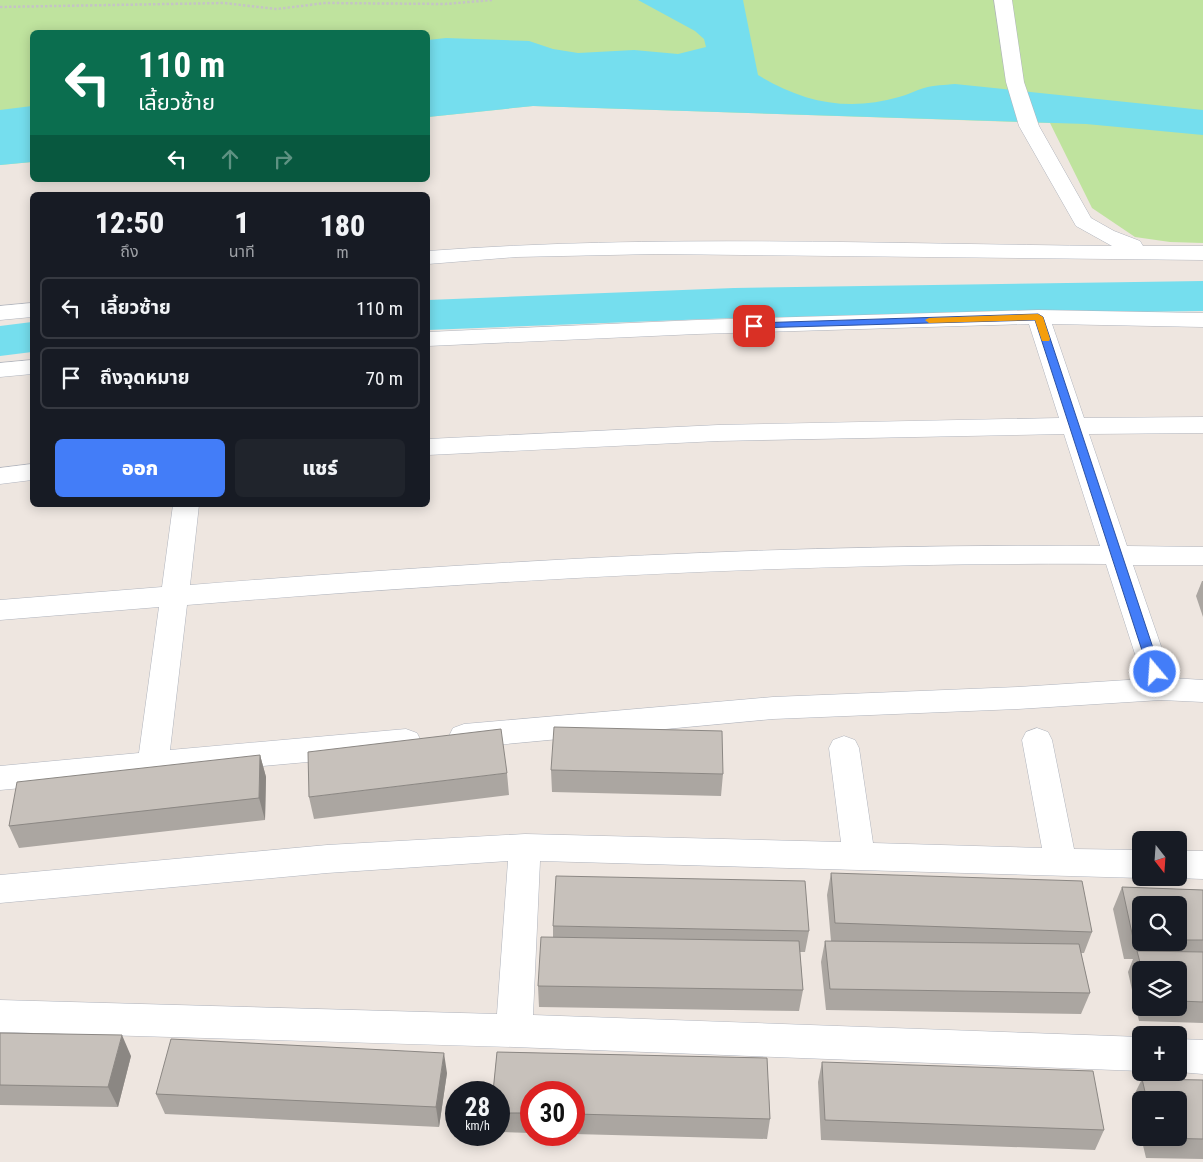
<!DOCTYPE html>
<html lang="th">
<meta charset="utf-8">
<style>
body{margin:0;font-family:"Roboto Condensed","Noto Sans Thai",sans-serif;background:#20242c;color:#f1f3f6;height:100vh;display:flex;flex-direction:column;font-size:19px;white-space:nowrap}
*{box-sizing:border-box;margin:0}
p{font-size:16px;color:#9ea1a6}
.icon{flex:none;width:28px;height:28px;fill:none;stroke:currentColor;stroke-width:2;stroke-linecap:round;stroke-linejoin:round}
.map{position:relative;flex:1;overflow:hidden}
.details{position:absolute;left:30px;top:192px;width:400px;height:315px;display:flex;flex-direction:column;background:#171b24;border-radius:8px;box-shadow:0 2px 12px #0003}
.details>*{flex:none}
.guide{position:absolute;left:30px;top:30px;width:400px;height:152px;border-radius:8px;box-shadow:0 2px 12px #0003;background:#0b6e4f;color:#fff;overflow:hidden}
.needle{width:32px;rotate:163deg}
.fabs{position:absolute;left:1132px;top:831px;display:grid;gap:10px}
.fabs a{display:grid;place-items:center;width:55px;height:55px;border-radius:8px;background:#171b24;box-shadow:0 2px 12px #0003;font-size:25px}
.speed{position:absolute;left:445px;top:1081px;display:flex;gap:10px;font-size:25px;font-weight:700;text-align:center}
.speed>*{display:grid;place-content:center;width:65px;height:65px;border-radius:50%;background:#171b24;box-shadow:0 2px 12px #0003;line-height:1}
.speed small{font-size:12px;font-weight:400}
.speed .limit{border:8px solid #d22;background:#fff;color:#111}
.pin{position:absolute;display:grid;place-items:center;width:42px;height:42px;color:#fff;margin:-21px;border-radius:10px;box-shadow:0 2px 8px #0006}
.me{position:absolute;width:55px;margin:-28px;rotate:342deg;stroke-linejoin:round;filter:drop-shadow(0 0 4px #0008)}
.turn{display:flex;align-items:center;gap:18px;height:105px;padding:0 25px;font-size:22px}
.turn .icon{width:65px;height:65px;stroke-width:2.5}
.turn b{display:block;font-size:35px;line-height:42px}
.lanes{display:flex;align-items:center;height:48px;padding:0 25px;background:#0003;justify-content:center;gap:25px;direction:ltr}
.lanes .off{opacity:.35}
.eta{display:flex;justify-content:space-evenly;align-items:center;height:85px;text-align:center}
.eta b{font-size:30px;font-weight:800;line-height:35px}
.cta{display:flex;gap:10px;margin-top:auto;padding:10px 25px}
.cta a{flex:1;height:58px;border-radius:8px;background:#437df8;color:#fff;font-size:20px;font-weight:800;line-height:58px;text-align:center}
.cta a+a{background:#20242c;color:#f1f3f6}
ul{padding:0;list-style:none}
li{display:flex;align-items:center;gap:15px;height:62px;margin:0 10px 8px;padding:0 15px;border:2px solid #363941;border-radius:8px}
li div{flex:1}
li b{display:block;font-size:19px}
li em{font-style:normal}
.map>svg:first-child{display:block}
.green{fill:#bfe39e}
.water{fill:#75deee}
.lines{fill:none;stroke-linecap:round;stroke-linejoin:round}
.river{fill:#75deee;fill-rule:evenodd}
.minor-casing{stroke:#b0b4bd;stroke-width:1}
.path{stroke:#c4c4c4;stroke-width:2.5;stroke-dasharray:2.5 2;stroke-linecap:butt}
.minor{fill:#fff;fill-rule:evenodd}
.wall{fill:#aba6a1;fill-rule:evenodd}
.shaded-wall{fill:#8b8783}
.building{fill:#c7c1bb;stroke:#8b8783}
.route{fill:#437df8;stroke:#2c51a1}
.slow{fill:#f59e0b}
</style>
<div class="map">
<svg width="1203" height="1162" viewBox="0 0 1203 1162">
<rect width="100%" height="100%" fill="#eee6e0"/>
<path class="green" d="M0,0H1203V243L1170,242L1135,237L1092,208L1050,123L533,106L428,117V32H32V162L0,165Z"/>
<path class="water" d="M638,0H743L758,75C802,102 848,112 899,97C908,95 916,90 924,88C934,85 945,85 955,84L1203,110V135L1086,124L533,106L428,117V40L446,38L529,41L553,49L578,53L634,50L678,54L706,47L704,39L695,31Z
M32,106V162L0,165V110Z"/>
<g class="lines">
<path class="river" d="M1203,281V311L734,318L428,330V300L734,288Z
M32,322V352L0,356V326Z"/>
<g class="minor-casing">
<path id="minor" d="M994,0H1012L1024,82L1039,126L1091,218L1114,231L1140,241L1143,246H1203V260L656,254L516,257L428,264V251C655,234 884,244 1112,246L1076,226L1019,126L1006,82Z
M32,303V317L0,320V306Z
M1038,310L1203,313V327L1052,324L1084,418L1203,417V433L1089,434L1127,546L1203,547V565H1133L1172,678L1203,680V702L1161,700L1018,709L773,719L464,748L453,744L449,736L453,728L464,724L773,697L1018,687L1143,679L1106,564C799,562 493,580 187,605L170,750L406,729L417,733L421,741L417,749L406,753L0,790V766L139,753L159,607L0,620V600L162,587L173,505H199L190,585C493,561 796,543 1100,546L1064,434L718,441L428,455V439L718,425L1059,418L1029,324L697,334L428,346V332L697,320Z
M32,360V374L0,377V363Z
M32,464V480L0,484V468Z
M1037,728L1048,732L1052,740L1074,849L1141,850V878L540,861L533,1015L1141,1037V1071L514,1047L0,1032V1000L497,1014L508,861L327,873L0,903V875L327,845L525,834L841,842L829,748L833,740L844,736L855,740L859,748L873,843L1042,848L1022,740L1026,732Z
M1179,851H1203V879L1176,878H1179Z
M1179,1039L1203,1040V1074L1179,1072Z"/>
</g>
<path class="path" d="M0,7L224,3L277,9L325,3L445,4L492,0"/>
<use href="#minor" class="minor"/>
</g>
<path class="wall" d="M1202,581H1203V617L1196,596Z
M260,755L266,777L265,820L19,848L9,826Z
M551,770L723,774L721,796L552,792Z
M507,773L509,795L314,819L309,797Z
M831,873L1092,932L1084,953H1081L1090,993L1081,1014L826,1010L821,962L825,941H831L827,895Z
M1122,887L1203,890V1023L1139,1021L1128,972L1133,959H1124L1113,909ZM1141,905H1179V942H1141ZM1141,970H1179V1008H1141Z
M553,926L809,931L805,952H800L803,990L799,1011L539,1007L538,986L553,938Z
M0,1033L131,1056L118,1107L0,1105Z
M497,1052L767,1058L770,1119L767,1139L574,1134V1092H531V1133L499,1132V1092H493Z
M822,1062L1104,1130L1095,1150L821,1140L818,1082Z
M447,1073L439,1127L165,1114L156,1094Z
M1142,1079L1203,1080V1159L1146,1158L1132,1099ZM1141,1100H1179V1138H1141Z"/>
<path class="shaded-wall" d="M260,755L266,777L265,820L259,798Z
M122,1035L131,1056L118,1107L108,1087Z
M444,1053L447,1073L439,1127L436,1107Z"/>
<path class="building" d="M554,727L722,731L723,774L551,770Z
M501,729L507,773L309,797L308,752Z
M260,755L259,798L9,826L17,782Z
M831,873L1082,881L1092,932L835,923Z
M556,876L805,881L809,931L553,926Z
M1122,887L1203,890V940H1179V905H1141V938H1133Z
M541,937L799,941L803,990L538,986Z
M825,941L1079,944L1090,993L830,989Z
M1137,951L1203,952V1002L1179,1001V970H1142Z
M0,1033L122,1035L108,1087L0,1085Z
M171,1039L444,1053L436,1107L156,1094Z
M497,1052L767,1058L770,1119L574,1114V1092H531V1113H499V1092H493Z
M822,1062L1093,1071L1104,1130L825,1120Z
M1142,1079L1203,1080V1139L1156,1138H1179V1100H1147Z"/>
<path class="route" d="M1038,314L1043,317L1161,672L1160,675H1151L1149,672L1035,320L754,328L750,326L754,323Z"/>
<path class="slow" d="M1038,314L1043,317L1050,339L1049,341H1042L1035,320L929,323L925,320L929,318Z"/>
</svg>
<div class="fabs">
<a><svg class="needle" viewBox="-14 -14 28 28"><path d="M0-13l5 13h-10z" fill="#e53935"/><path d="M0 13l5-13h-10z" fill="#9ea1a6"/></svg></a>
<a><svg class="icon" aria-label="search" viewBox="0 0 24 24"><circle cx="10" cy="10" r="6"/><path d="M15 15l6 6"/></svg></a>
<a><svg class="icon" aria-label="layers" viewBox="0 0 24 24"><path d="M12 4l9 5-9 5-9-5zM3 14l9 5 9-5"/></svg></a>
<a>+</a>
<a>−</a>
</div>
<div class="speed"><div>28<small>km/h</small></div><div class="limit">30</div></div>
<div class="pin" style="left:754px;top:326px;background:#d93025"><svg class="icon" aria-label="arrive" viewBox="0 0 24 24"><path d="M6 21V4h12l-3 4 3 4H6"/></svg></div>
<svg class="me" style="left:1155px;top:672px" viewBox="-20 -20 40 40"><circle r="17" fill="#437df8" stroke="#fff" stroke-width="3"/><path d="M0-11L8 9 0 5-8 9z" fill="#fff"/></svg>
<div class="guide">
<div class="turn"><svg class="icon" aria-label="left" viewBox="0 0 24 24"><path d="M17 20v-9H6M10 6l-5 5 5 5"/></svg><div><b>110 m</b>เลี้ยวซ้าย</div></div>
<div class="lanes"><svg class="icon" aria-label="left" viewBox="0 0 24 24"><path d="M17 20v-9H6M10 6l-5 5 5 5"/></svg><svg class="icon off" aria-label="ahead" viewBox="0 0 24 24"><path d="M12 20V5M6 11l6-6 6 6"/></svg><svg class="icon off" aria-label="right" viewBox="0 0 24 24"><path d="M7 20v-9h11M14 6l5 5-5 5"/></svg></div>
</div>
<section class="details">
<div class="eta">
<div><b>12:50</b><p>ถึง</p></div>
<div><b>1</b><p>นาที</p></div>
<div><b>180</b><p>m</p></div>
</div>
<ul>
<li><svg class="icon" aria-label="left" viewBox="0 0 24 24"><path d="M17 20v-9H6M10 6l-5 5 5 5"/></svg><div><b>เลี้ยวซ้าย</b></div><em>110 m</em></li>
<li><svg class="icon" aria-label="arrive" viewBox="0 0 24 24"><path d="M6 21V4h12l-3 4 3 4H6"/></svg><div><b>ถึงจุดหมาย</b></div><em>70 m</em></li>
</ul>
<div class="cta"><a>ออก</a><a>แชร์</a></div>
</section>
</div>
